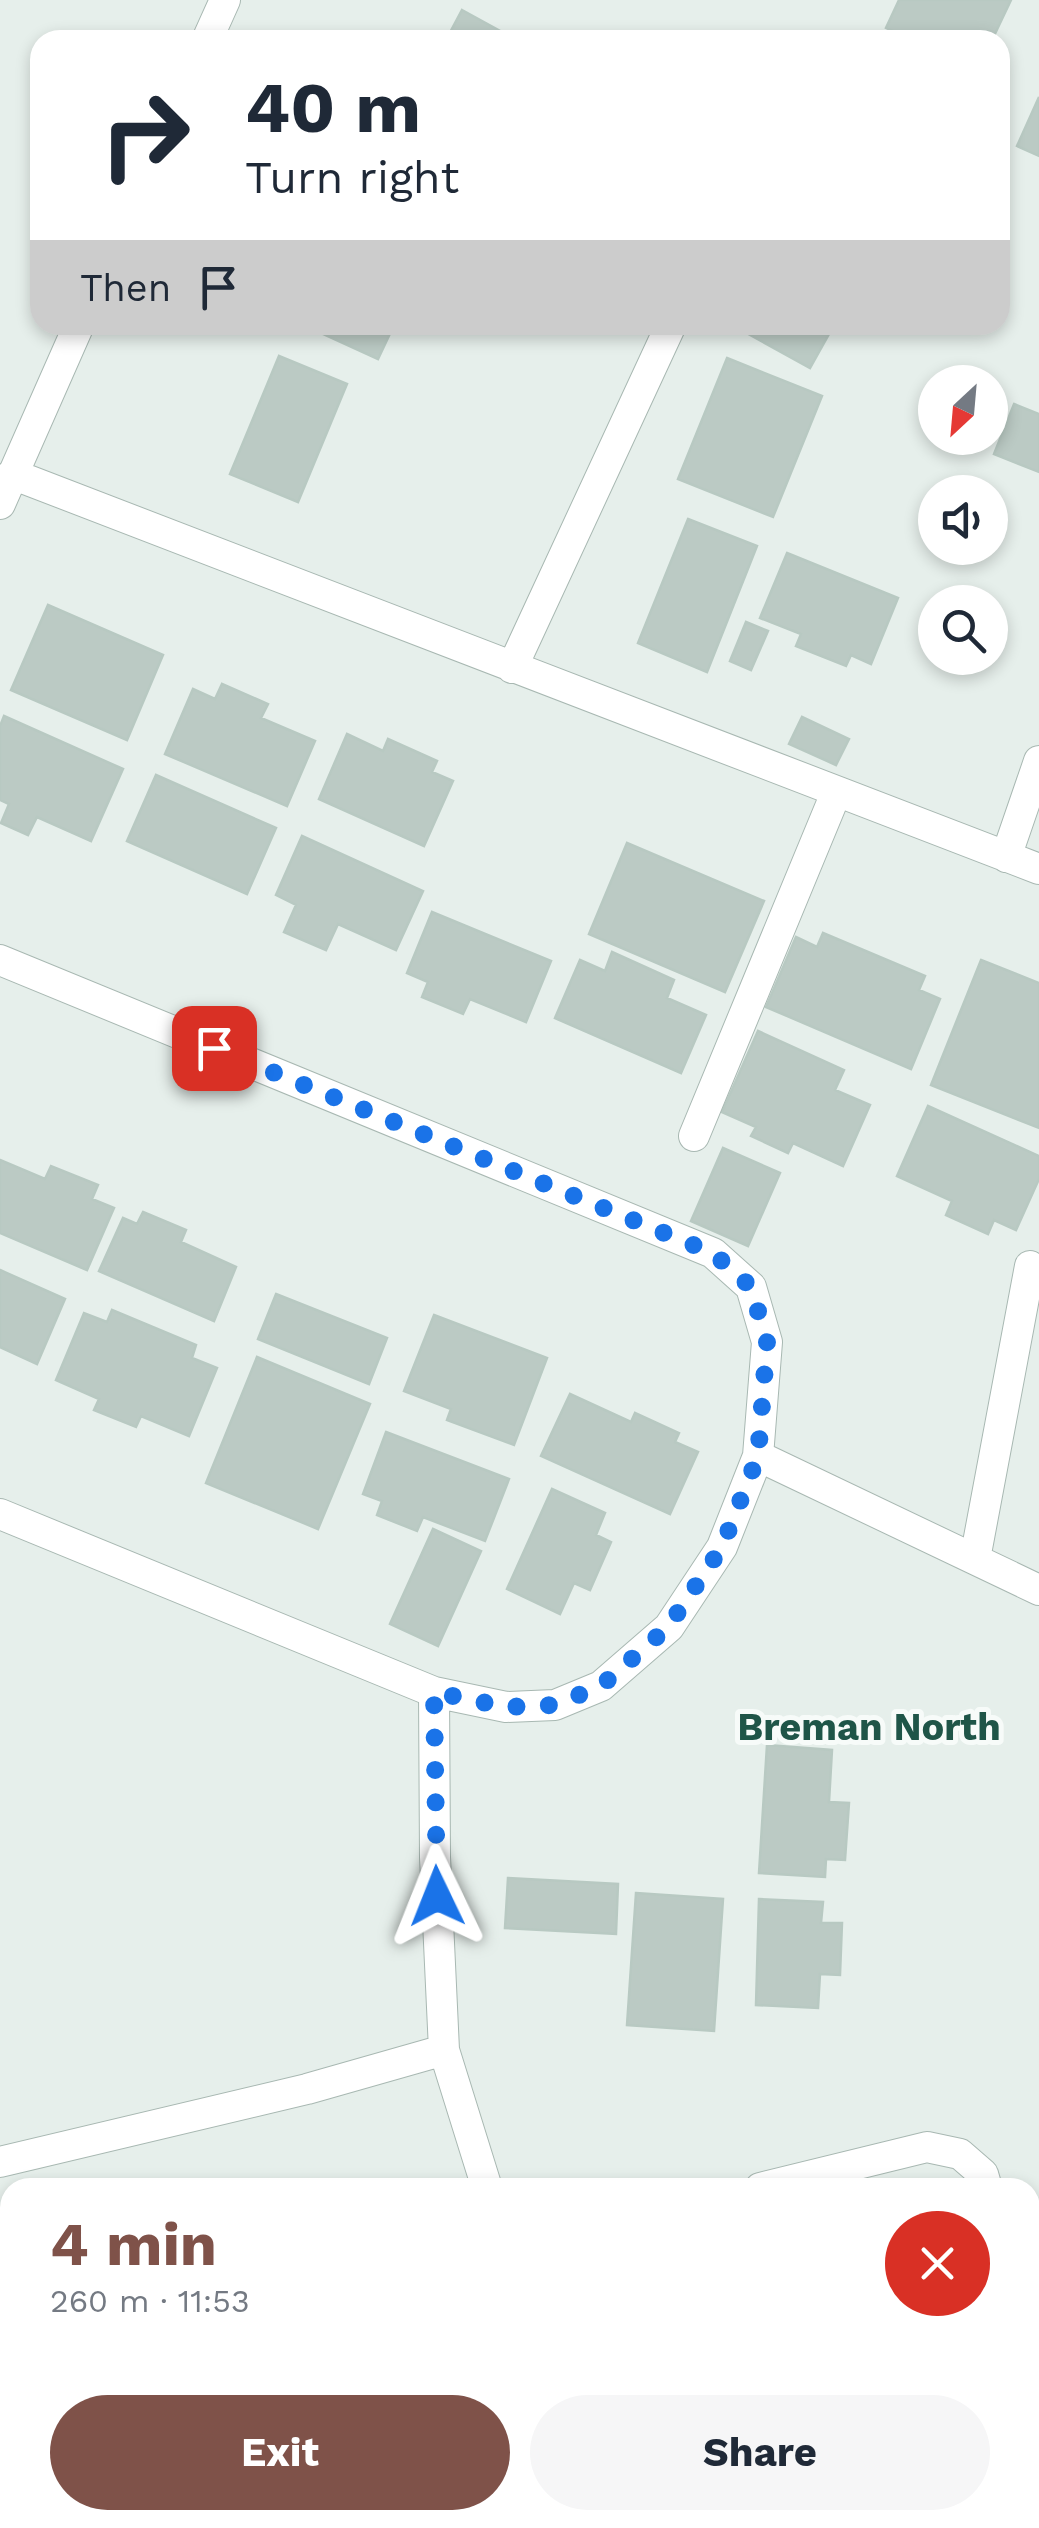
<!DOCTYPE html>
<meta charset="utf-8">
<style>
body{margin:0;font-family:"Work Sans",sans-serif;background:#f6f6f7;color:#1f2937;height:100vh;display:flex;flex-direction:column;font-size:38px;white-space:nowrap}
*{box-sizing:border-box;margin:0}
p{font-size:32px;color:#747a83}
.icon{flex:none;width:55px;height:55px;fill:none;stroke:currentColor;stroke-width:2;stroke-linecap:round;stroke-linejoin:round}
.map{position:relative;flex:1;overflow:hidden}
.drawer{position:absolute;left:0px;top:2178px;width:1040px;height:352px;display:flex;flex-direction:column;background:#fff;border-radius:30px 30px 0 0;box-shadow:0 5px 15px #0003}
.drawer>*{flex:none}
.guide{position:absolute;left:30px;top:30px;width:980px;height:305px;border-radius:30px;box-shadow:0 5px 15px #0003;background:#fff;color:#1f2937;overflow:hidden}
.needle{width:65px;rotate:206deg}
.controls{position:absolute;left:918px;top:365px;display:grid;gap:20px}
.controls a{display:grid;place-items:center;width:90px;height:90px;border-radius:50%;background:#fff;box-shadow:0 5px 15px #0003;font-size:50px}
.pin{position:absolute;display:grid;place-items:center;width:85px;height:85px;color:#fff;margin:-42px;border-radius:20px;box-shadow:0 5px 15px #0006}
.me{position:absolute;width:110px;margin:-55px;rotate:358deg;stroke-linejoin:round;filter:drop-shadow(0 0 8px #0008)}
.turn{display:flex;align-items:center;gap:35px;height:210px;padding:0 50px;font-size:45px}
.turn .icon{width:130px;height:130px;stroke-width:2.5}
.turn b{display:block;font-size:70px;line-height:85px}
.then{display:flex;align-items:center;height:95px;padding:0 50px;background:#0003;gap:20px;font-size:38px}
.round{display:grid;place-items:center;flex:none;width:105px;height:105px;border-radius:52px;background:#f6f6f7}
.headline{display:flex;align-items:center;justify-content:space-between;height:170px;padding:0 50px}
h1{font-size:60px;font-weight:700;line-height:75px;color:#7f5249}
.button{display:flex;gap:20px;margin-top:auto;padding:20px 50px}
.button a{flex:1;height:115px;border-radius:60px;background:#7f5249;color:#fff;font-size:40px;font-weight:700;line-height:115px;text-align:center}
.button a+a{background:#f6f6f7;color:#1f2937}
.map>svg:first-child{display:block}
.building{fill:#bbcac4;stroke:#b8c9c2;stroke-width:2.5}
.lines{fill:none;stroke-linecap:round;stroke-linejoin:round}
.minor-casing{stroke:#a8b8b2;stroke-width:32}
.minor{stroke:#fff;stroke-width:30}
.route{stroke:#1a73e8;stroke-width:18;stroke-dasharray:0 32.4}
.labels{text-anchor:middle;stroke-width:10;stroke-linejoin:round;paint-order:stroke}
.district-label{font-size:38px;font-weight:bold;fill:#1f5548;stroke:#f7fbf9}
</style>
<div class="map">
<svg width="1039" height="2528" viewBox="0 0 1039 2528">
<rect width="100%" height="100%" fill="#e6efeb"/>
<path class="building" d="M899,0H1011L992,40H912L886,28Z
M462,10L502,32L498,40H446Z
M1039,97V156L1017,146Z
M314,325H394L378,359L312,329Z
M732,325H834L810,368Z
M279,356L347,384L298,502L230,474Z
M727,358L822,396L773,517L678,479Z
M1014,404L1039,414V472L994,454Z
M688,519L757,546L707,672L638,643Z
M787,553L898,598L871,664L851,655L846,666L796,646L801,634L760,618Z
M48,605L163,655L127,740L11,690Z
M746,622L768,631L751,670L730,661Z
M222,684L268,704L261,718L315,741L287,806L165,754L193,689L215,699Z
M4,716L123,769L91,841L37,817L28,835L1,823L9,804L0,800V726Z
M802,717L849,739L836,765L789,744Z
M347,734L383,751L388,739L437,761L432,772L453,781L424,846L319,799Z
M156,775L276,828L247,894L127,841Z
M302,836L423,891L396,950L338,924L326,950L284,932L296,905L276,895Z
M627,843L764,901L725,992L589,934Z
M432,912L551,961L526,1022L470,999L463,1014L422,997L428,982L407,973Z
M823,933L925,976L919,990L940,999L911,1069L766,1007L796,937L817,947Z
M612,952L674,980L667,998L706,1015L681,1073L555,1018L580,960L605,971Z
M981,960L1039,983V1128L931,1085Z
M758,1031L844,1070L835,1090L870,1105L843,1166L793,1143L788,1153L751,1136L756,1127L722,1112Z
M928,1106L1039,1156V1179L1016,1230L994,1220L988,1234L946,1215L952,1201L897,1176Z
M723,1148L780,1173L748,1246L691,1221Z
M0,1160L45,1179L51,1166L98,1185L92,1199L114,1208L87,1270L0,1233Z
M143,1212L186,1230L181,1242L236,1267L214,1321L99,1271L123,1218L137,1224Z
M0,1270L65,1299L37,1364L0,1347Z
M276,1294L387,1338L369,1384L258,1339Z
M112,1310L196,1345L192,1358L217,1368L189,1436L141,1416L136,1427L94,1410L99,1399L56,1380L84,1313L107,1322Z
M434,1315L547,1358L514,1445L447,1420L451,1409L404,1391Z
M257,1357L370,1404L318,1529L206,1483Z
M570,1394L631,1422L635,1413L679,1433L675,1442L698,1452L670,1514L541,1456Z
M386,1432L509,1479L485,1541L423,1517L417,1531L377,1515L382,1501L363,1494Z
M552,1489L605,1513L596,1535L611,1542L590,1590L574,1583L560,1614L507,1589Z
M433,1529L481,1551L438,1646L390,1624Z
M767,1745L832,1750L829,1802L849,1803L845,1860L826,1859L825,1877L759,1873Z
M508,1878L618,1884L616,1934L505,1928Z
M636,1893L723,1899L714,2031L627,2025Z
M759,1899L823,1902L821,1923H842L840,1975L820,1974L818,2008L756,2005Z"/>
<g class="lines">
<g class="minor-casing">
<path id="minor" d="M207,40L225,0
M12,474L1039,869
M0,504L79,325
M512,668L671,325
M1006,857L1039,761
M0,960L713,1253L751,1287L767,1342L758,1456L722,1547L669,1627L601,1686L555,1705L506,1707L434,1692L0,1514
M694,1136L836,793
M758,1456L1039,1590
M975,1559L1030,1266
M434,1692L435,1857L444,2050L487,2188
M0,2162L307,2089L444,2050
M760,2188L927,2147L960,2154L983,2174L987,2188
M1030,2319L1039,2344
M0,2359L10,2391
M49,2520L52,2528
M628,2520L631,2528"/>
</g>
<use href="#minor" class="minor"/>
</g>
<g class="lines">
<path class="route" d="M214,1048L713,1253L751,1287L767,1342L758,1456L722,1547L668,1627L601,1686L554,1705L506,1707L434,1692L437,1896"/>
</g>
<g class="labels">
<g class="district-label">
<text x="869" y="1740">Breman North</text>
</g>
</g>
</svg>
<div class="controls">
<a><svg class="needle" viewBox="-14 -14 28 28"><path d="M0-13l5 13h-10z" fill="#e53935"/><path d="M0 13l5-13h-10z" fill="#747a83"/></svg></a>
<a><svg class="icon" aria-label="sound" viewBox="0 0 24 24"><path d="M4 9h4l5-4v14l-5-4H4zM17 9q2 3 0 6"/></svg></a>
<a><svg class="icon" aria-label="search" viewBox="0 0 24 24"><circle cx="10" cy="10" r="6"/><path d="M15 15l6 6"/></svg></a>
</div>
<div class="pin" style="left:214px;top:1048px;background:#d93025"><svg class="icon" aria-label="arrive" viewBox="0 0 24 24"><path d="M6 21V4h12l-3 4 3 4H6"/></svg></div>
<svg class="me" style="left:437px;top:1896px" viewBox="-20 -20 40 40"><path d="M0-17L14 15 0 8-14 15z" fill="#1a73e8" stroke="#fff" stroke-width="4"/></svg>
<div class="guide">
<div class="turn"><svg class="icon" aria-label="right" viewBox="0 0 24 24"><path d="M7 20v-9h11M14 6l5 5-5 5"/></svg><div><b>40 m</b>Turn right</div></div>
<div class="then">Then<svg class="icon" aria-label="arrive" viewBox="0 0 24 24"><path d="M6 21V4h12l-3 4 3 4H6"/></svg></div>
</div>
<section class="drawer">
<div class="headline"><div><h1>4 min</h1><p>260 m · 11:53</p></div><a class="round" style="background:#d93025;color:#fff"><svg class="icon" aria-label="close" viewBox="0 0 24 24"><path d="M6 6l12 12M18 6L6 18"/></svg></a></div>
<div class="button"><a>Exit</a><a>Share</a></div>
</section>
</div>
